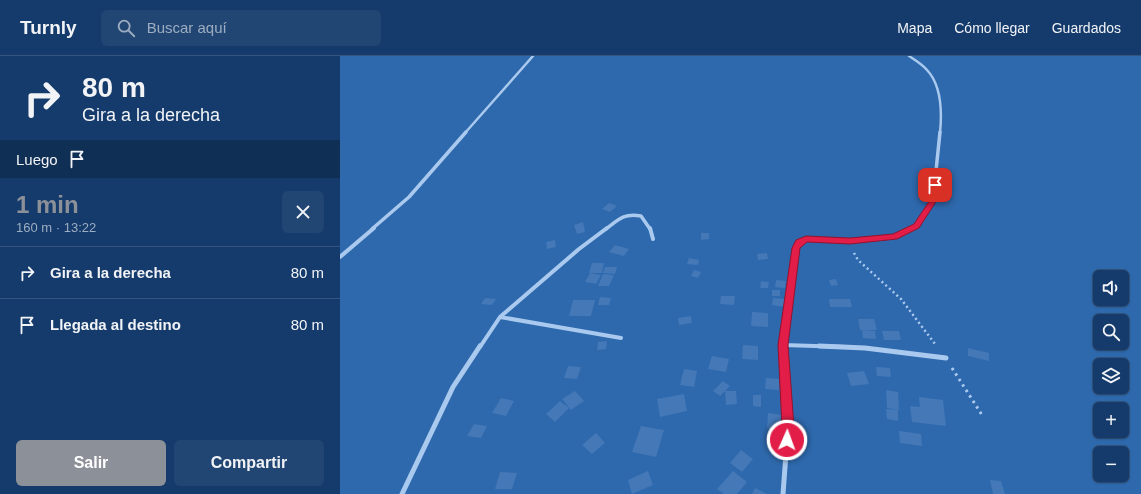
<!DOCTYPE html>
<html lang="es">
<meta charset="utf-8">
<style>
body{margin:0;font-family:Arial,sans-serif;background:#214673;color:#f1f3f6;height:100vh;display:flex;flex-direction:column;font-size:15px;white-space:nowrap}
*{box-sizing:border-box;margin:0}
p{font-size:13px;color:#9dadc1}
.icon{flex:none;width:22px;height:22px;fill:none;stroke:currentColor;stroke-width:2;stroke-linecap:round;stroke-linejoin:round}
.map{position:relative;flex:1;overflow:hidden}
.details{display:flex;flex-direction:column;background:#143b6b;width:340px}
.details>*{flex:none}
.guide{background:#143b6b;color:#f1f3f6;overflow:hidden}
.buttons{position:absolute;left:753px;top:214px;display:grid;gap:8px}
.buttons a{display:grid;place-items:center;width:36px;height:36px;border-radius:6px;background:#143b6b;box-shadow:0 1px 3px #0004,0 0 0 1px #33557e;font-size:20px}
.pin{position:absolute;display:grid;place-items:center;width:34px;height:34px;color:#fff;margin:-17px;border-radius:8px;box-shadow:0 2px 6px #0006}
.me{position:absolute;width:44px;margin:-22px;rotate:2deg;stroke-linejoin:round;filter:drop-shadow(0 0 3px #0008)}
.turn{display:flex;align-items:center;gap:14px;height:84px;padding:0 16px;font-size:18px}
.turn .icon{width:52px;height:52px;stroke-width:2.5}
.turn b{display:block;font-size:28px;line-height:34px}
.then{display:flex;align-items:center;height:38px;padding:0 16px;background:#0003;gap:8px;font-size:15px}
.round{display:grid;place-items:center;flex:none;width:42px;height:42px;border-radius:6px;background:#214673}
.overview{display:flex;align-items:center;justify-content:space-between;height:68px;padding:0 16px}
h1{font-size:24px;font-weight:700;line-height:30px;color:#8c9099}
.button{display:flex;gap:8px;margin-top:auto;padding:8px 16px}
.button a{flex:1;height:46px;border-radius:6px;background:#8c9099;color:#fff;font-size:16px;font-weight:700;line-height:46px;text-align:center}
.button a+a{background:#214673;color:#f1f3f6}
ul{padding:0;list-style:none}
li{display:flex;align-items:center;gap:12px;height:52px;padding:0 16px;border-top:1px solid #33557e}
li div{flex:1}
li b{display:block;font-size:15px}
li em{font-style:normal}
header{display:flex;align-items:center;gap:24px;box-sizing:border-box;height:56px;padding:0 20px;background:#143b6b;border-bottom:1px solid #33557e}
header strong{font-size:19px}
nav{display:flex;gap:22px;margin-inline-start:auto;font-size:14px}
.search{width:280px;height:36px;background:#214673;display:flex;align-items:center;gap:10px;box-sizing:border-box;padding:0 14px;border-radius:6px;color:#9dadc1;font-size:15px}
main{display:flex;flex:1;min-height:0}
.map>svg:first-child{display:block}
.green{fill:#2e69ad;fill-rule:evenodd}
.building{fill:#4478b7}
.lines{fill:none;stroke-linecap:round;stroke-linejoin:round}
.path-far1{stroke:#a9c9ee;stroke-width:2.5;stroke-dasharray:2 3;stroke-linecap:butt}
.path{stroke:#a9c9ee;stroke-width:3;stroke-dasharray:2.5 4;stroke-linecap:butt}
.minor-far3{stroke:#a9c9ee;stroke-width:2.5}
.minor-far2{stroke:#a9c9ee;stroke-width:3.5}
.minor-far1{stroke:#a9c9ee;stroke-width:4}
.minor{stroke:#a9c9ee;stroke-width:5}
.route{fill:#e11d48;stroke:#92132f}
</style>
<header>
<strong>Turnly</strong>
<div class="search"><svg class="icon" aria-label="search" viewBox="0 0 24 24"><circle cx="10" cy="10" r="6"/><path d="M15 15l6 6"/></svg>Buscar aquí</div>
<nav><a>Mapa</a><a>Cómo llegar</a><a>Guardados</a></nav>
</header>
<main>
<section class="details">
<div class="guide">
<div class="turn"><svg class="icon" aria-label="right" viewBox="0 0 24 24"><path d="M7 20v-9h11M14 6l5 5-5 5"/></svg><div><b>80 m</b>Gira a la derecha</div></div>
<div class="then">Luego<svg class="icon" aria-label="arrive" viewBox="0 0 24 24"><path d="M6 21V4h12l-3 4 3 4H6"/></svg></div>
</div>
<div class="overview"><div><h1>1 min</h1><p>160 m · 13:22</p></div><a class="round"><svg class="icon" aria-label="close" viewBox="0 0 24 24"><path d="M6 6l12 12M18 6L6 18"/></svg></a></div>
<ul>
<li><svg class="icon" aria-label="right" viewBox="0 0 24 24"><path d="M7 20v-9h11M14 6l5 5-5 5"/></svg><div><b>Gira a la derecha</b></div><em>80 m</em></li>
<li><svg class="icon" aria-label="arrive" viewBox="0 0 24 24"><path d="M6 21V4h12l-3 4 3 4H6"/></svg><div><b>Llegada al destino</b></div><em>80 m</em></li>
</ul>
<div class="button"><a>Salir</a><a>Compartir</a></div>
</section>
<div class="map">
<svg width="801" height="438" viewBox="0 0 801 438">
<rect width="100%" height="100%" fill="#1b4f8f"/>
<path class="green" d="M0,0H801V438H0ZM760,221H782V243H760ZM760,265H782V287H760ZM760,309H782V331H760ZM760,353H782V375H760ZM760,397H782V419H760Z"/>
<path class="building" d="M269,147L277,150L270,156L262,153Z
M243,166L245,176L237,178L234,169Z
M361,177H369V183L361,184Z
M215,184L216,191L207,193L206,186Z
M275,189L289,193L284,200L269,196Z
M427,197L428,203L418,204L417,198Z
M349,202L359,204L358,209L347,208Z
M252,207H264L262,217H249Z
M265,211H277L275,218L263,217Z
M354,214L361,216L358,222L351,220Z
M250,217L261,219L256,228L245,226Z
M263,218L274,219L269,230H258Z
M496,223L498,229L491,230L489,224Z
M436,224L446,225L445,232L435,231Z
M421,225L429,226L428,232H420Z
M432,234H440V240H432Z
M381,240H395L394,249L380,248Z
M260,241L271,242L269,249H258Z
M145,242L156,243L152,249L141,248Z
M433,242L445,243L444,251L432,249Z
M489,243H510L512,251H490Z
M233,244H255L251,260H229Z
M412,256L428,257V271L411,270Z
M351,260L352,267L339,269L338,262Z
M518,263H534L537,274H520Z
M522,274L535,275L536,283L523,282Z
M542,275H559L561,284H544Z
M267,285L266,293L257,294L258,286Z
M403,289L418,290V304L402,303Z
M628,292L649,297V305L628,300Z
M372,300L389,303L386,316L368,313Z
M228,310L241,311L237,323L224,322Z
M536,311L550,312L551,321L537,320Z
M344,313L357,315L354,331L340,329Z
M524,315L529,328L511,330L507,317Z
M426,322L439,323V334L425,333Z
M383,325L390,330L380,340L373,335Z
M546,334L558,336L559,354L547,352Z
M235,335L244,345L231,354L222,343Z
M385,335H396L397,348L386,349Z
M344,338L347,355L320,361L317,343Z
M413,339H421V351L413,350Z
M579,341L603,344L606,370L572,366L570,350L580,351Z
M161,342L174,345L166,360L152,357Z
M220,345L229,352L215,366L206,358Z
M546,353L558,354V365L547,363Z
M428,357L441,359V374L427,372Z
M134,368L147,370L141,382L127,380Z
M301,370L324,374L316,401L292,396Z
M559,375L581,378L582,390L560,387Z
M256,377L265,387L252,398L242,389Z
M401,394L413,403L402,416L390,407Z
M308,415L313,429L292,438L288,424Z
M393,415L407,426L397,438H384L377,433Z
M160,416L177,417L172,433H155Z
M650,424L661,425L665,438H653Z
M415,432L427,438H412Z"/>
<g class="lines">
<path class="path-far1" d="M514,197L518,204L561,243L595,288"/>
<path class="path" d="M612,312L642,359"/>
<path class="minor-far3" d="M569,0C575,4 582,8 587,14C602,30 602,57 600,77
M125,77L193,0"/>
<path class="minor-far2" d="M32,173L69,141L126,76
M266,173C279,163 284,157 301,160L310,173
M571,173L576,170L593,144L600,76"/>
<path class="minor-far1" d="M310,172L313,183
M0,201L34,172
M160,261L281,282
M443,289L507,291
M140,291L160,261L239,193L267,172
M443,291L456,192L459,186L466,183L510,185L555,181L573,172"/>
<path class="minor" d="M479,290L525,292L606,302
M62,438L113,331L140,290
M443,438L448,371L443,290"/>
</g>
<path class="route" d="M592,127L599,129L597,144L579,172L557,183L510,188L467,186L460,192L448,289L454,371L451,388L447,390L443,388L441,384L442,371L438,289L452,192L456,184L466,180L510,182L553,178L574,168L590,144Z"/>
</svg>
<div class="buttons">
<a><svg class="icon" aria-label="sound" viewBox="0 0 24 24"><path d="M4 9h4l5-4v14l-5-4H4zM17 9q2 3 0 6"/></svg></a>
<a><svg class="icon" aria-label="search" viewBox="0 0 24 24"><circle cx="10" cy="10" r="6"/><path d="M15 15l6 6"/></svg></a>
<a><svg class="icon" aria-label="layers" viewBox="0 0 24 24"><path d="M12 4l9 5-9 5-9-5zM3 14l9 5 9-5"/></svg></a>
<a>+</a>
<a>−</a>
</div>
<div class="pin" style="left:595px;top:129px;background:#d93025"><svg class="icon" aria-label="arrive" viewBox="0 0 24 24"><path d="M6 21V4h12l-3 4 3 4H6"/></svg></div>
<svg class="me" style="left:447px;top:384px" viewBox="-20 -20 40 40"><circle r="17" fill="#e11d48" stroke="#fff" stroke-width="3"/><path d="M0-11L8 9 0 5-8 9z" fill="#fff"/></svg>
</div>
</main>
